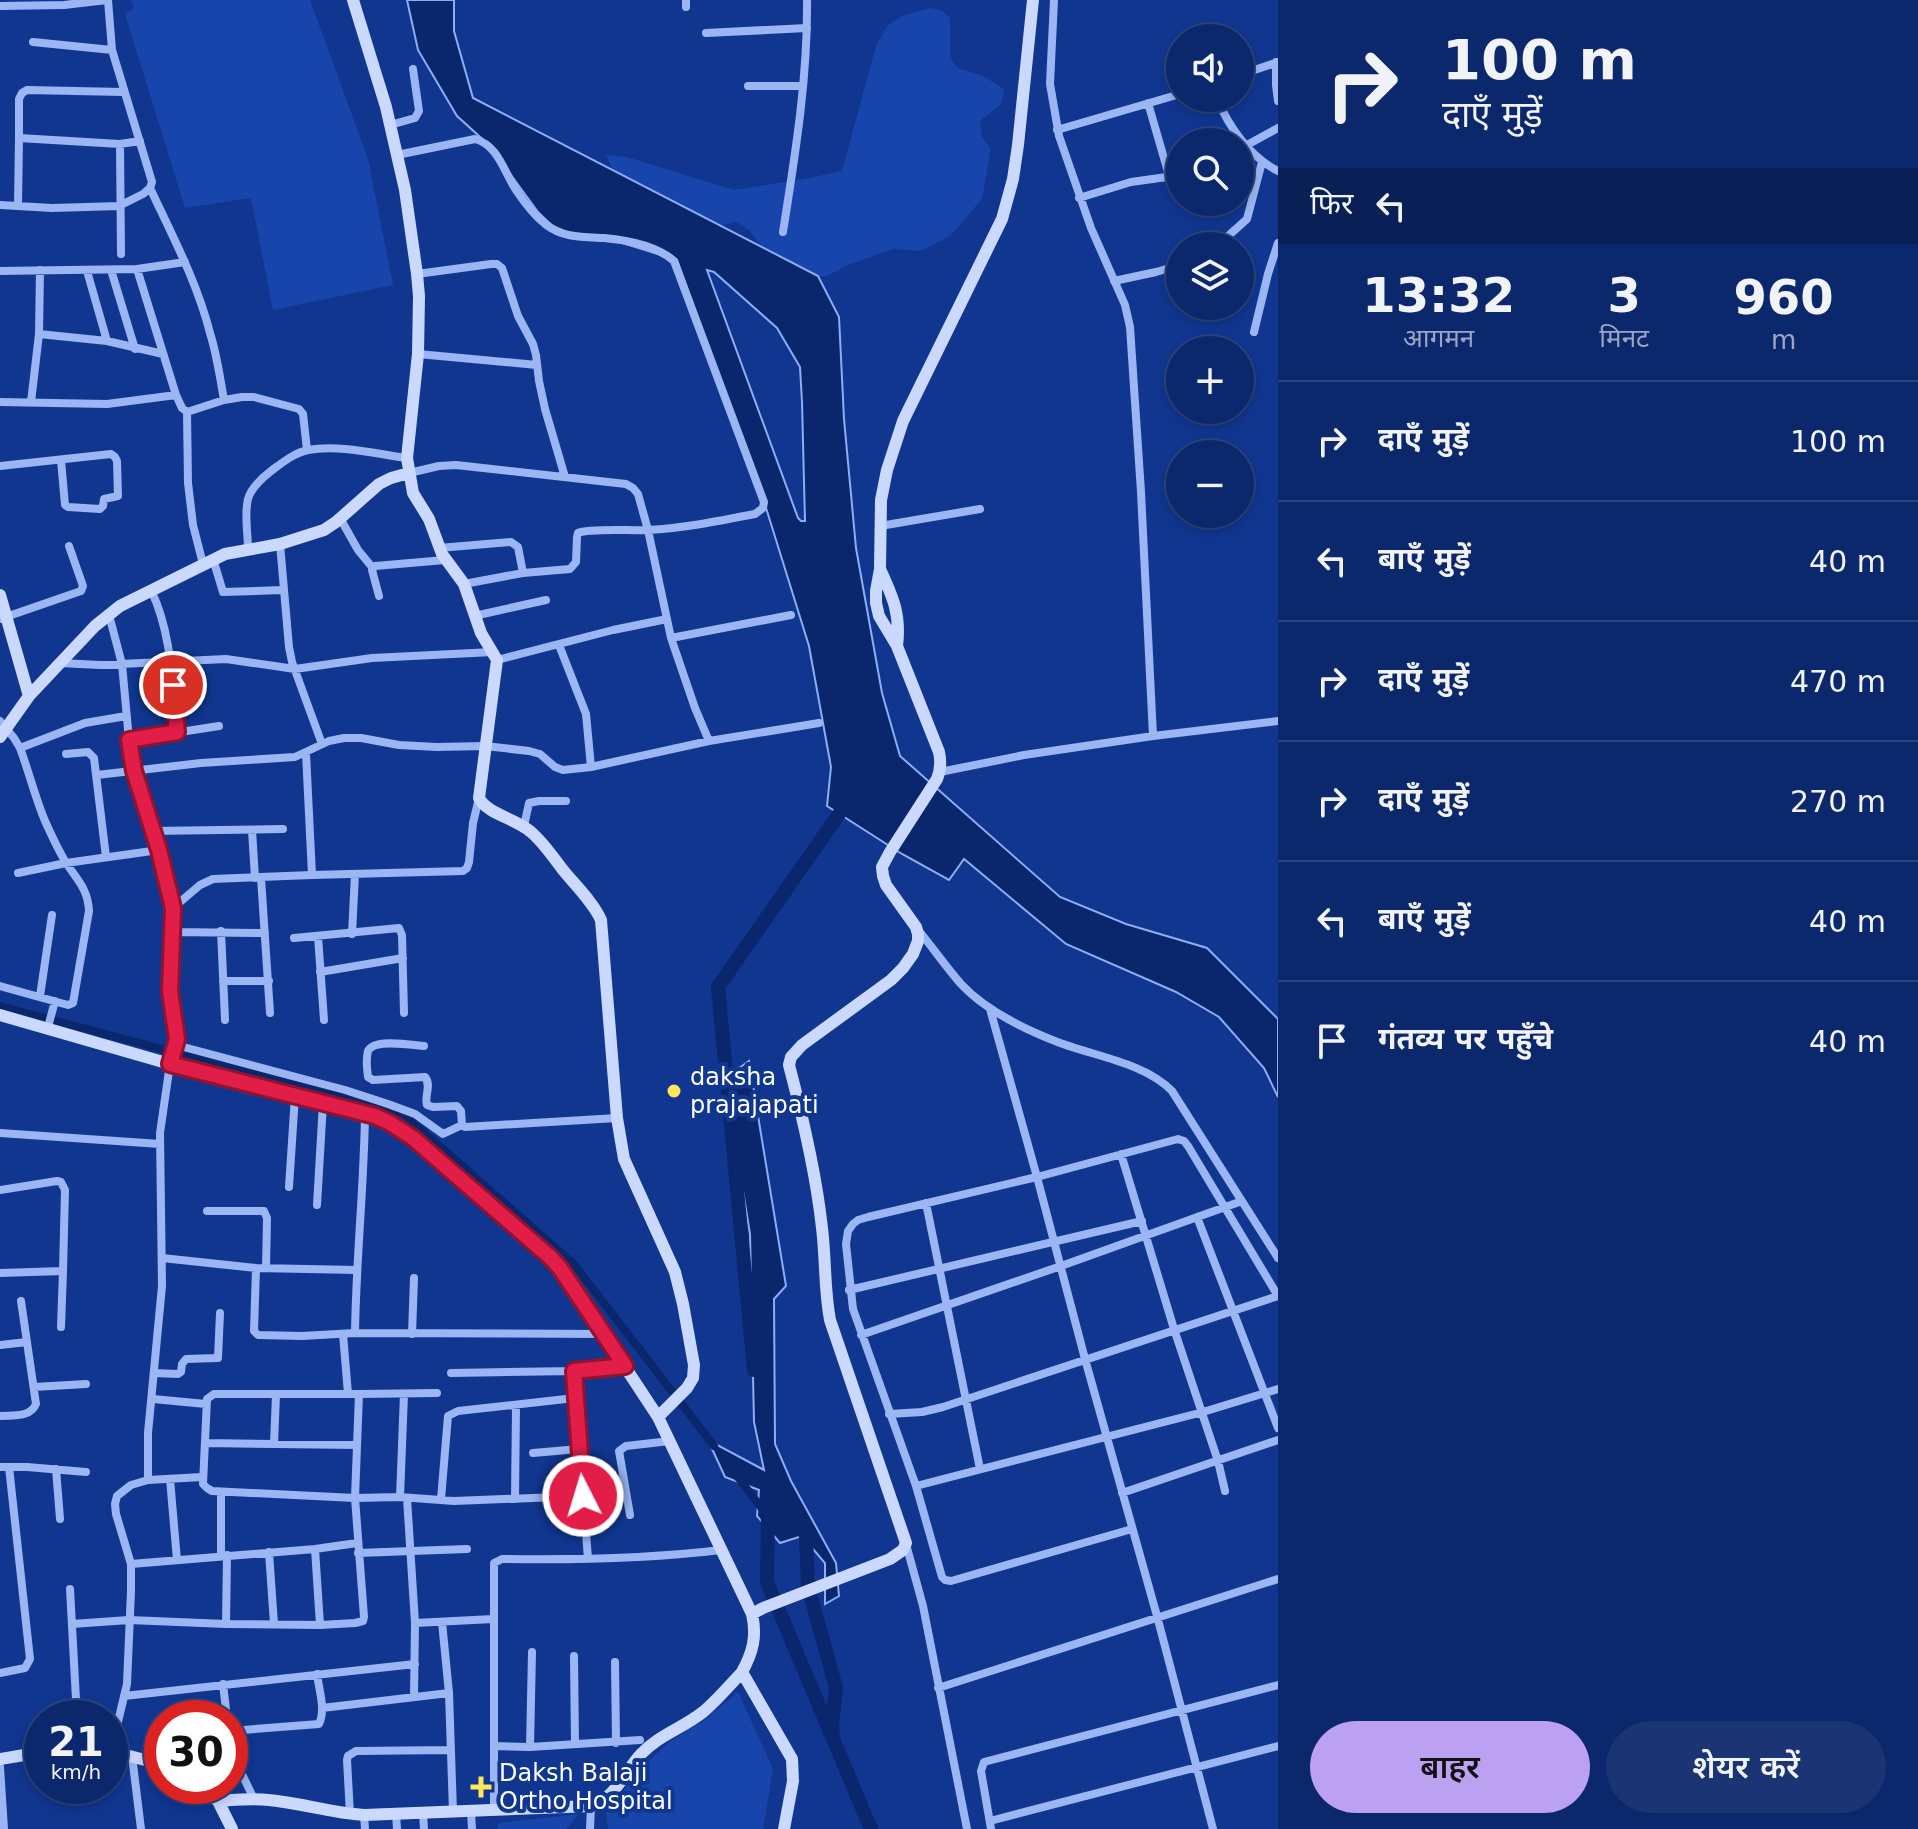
<!DOCTYPE html>
<html lang="hi">
<meta charset="utf-8">
<style>
body{margin:0;font-family:"DejaVu Sans","Noto Sans Devanagari",sans-serif;background:#1a3474;color:#f1f3f6;height:100vh;display:flex;flex-direction:column;font-size:30px;white-space:nowrap}
*{box-sizing:border-box;margin:0}
p{font-size:26px;color:#9aa6c2}
.icon{flex:none;width:44px;height:44px;fill:none;stroke:currentColor;stroke-width:2;stroke-linecap:round;stroke-linejoin:round}
.map{position:relative;flex:1;overflow:hidden}
.panel{display:flex;flex-direction:column;background:#0c286c;width:640px}
.panel>*{flex:none}
.top-card{background:#0c286c;color:#f1f3f6;overflow:hidden}
.buttons{position:absolute;left:1166px;top:24px;display:grid;gap:16px}
.buttons a{display:grid;place-items:center;width:88px;height:88px;border-radius:50%;background:#0c286c;box-shadow:0 4px 12px #0003,0 0 0 2px #2c447f;font-size:40px}
.speed{position:absolute;left:24px;top:1700px;display:flex;gap:16px;font-size:40px;font-weight:700;text-align:center}
.speed>*{display:grid;place-content:center;width:104px;height:104px;border-radius:50%;background:#0c286c;box-shadow:0 4px 12px #0003,0 0 0 2px #2c447f;line-height:1}
.speed small{font-size:20px;font-weight:400}
.speed .limit{border:12px solid #d22;background:#fff;color:#111}
.pin{position:absolute;display:grid;place-items:center;width:68px;height:68px;color:#fff;margin:-34px;border:4px solid #fff;border-radius:50%;box-shadow:0 2px 8px #0007}
.me{position:absolute;width:88px;margin:-44px;rotate:355deg;stroke-linejoin:round;filter:drop-shadow(0 0 6px #0008)}
.turn{display:flex;align-items:center;gap:28px;height:168px;padding:0 32px;font-size:36px}
.turn .icon{width:104px;height:104px;stroke-width:2.5}
.turn b{display:block;font-size:56px;line-height:68px}
.then{display:flex;align-items:center;height:76px;padding:0 32px;background:#0003;gap:16px;font-size:30px}
.eta{display:flex;justify-content:space-evenly;align-items:center;height:136px;text-align:center}
.eta b{font-size:48px;font-weight:600;line-height:56px}
.button{display:flex;gap:16px;margin-top:auto;padding:16px 32px}
.button a{flex:1;height:92px;border-radius:48px;background:#bca0f2;color:#111;font-size:32px;font-weight:600;line-height:92px;text-align:center}
.button a+a{background:#1a3474;color:#f1f3f6}
ul{padding:0;list-style:none}
li{display:flex;align-items:center;gap:24px;height:120px;padding:0 32px;border-top:2px solid #2c447f}
li div{flex:1}
li b{display:block;font-size:30px}
li em{font-style:normal}
main{display:flex;flex:1;min-height:0}
.map>svg:first-child{display:block}
.green{fill:#1845ab}
.water{fill:#0a266c;stroke:#8caef6;stroke-width:2;fill-rule:evenodd}
.lines{fill:none;stroke-linecap:round;stroke-linejoin:round}
.canal{stroke:#0a266c;stroke-width:8}
.river{stroke:#0a266c;stroke-width:14}
.street{stroke:#9bb6f3;stroke-width:8}
.secondary{stroke:#cad9fd;stroke-width:12}
.route-casing{stroke:#92132f;stroke-width:20}
.route{stroke:#e11d48;stroke-width:14}
.poi-dot{fill:#ffe75c;stroke:#103690;stroke-width:3}
.labels{text-anchor:middle;stroke-width:8;stroke-linejoin:round;paint-order:stroke}
.poi-label{font-size:24px;fill:#fff;stroke:#103690;text-anchor:start}
</style>
<main>
<div class="map">
<svg width="1278" height="1829" viewBox="0 0 1278 1829">
<rect width="100%" height="100%" fill="#103690"/>
<path class="green" d="M131,0H310L368,159L393,285L273,310L251,198L185,208L125,14L134,8Z
M930,8L943,11L950,18V58L957,68L983,76L1004,89L1001,104L980,121L982,137L991,149L982,199L950,236L920,251L893,249L848,265L827,276H803L771,258L749,230L736,222L707,229L616,178L606,155L627,157L734,190L804,179L842,171L876,46L888,25L902,16Z
M738,1692L773,1769L763,1829H608L606,1812L643,1766L668,1743L703,1721Z
M579,1814L566,1829H498V1823Z"/>
<path class="water" d="M407,0H454V31L473,98L818,276L839,317L844,419L856,548L882,693L900,756L1060,897L1126,924L1207,948L1278,1019V1097L1264,1068L1219,1017L1176,992L1066,944L964,859L949,880L902,854L827,806L831,767L809,646L767,511L677,260L616,241L563,236L538,212L489,145L457,116L418,50ZM707,270L714,272L777,328L800,367L802,402L805,521H801L798,518Z
M749,1061L786,1286L774,1299L775,1444L791,1481L836,1563L839,1596L825,1604V1563L802,1536L780,1543L757,1516L759,1490L725,1477L708,1440L764,1470L754,1422L750,1234L725,1078Z"/>
<g class="lines">
<path class="canal" d="M0,1006L402,1113L573,1263L714,1446
M737,1476L763,1510"/>
<path class="river" d="M754,1370L718,987L839,814
M768,1510L767,1582L871,1829
M799,1527L806,1534L808,1586L836,1688L832,1726L833,1731"/>
<path class="street" d="M686,0V7
M1054,0L1050,84L1059,136L1091,228L1125,305L1130,327L1141,492L1153,736
M0,6L64,5L107,0
M706,33L807,28
M33,42L112,50
M1276,62V85L1278,101
M1240,75L1278,62
M748,86H802
M123,92L27,90L22,93L19,99V138L120,144L140,141
M1217,98C1228,126 1250,157 1278,171
M390,125L415,118L419,111L413,69
M1057,130L1180,94
M120,144L121,254
M1247,145L1278,128
M397,155L475,139C498,145 504,172 516,190C524,202 534,215 545,224C563,238 582,237 604,238C626,240 657,246 674,261L764,502L763,508L755,514C719,521 684,528 648,530C632,531 589,528 578,533L577,537L576,562L570,569L523,573L464,584
M150,188C172,235 197,282 210,333C217,355 220,378 224,400
M1079,198L1131,182L1167,177L1168,172L1148,103
M0,205L52,208L119,206L143,194L150,188L152,182L112,50L108,0
M18,206L19,138
M783,232C795,156 808,77 807,0
M1217,246L1247,219L1262,162
M137,269L176,395
M111,270L135,349
M0,271L137,269L185,262
M87,271L107,341
M417,274L491,264H497L502,268L518,316L533,344L536,355L539,381L545,409L565,477
M1114,281L1156,272L1180,265
M1254,332L1268,274L1278,243
M39,334L107,341L163,354
M418,354L537,365
M0,402L107,404L176,395L182,408L187,412L224,400L242,397H254L299,409L303,414L307,450
M31,402L39,334L40,270
M187,412L188,483L193,525L203,564
M0,466L111,454L115,457L117,461L118,496L104,499L103,506L100,509L68,507L65,505L61,460
M409,473L439,466L456,465L626,484L633,488L638,494L648,530L671,638L695,708L709,741
M340,518L358,550L372,567
M880,526L980,509
M280,544L289,647L292,662L322,744
M439,548L511,542L518,547L523,573
M248,549C248,533 244,514 248,499C251,488 262,478 271,471C282,463 294,453 308,450C338,444 377,454 407,458
M213,559L223,592L283,590
M151,590C172,634 172,683 177,732
M379,596L372,570L375,566L445,560
M109,615L122,664L129,740
M474,616L546,600
M0,619L81,591L83,586L69,546
M671,638L791,615
M559,645L586,714L591,767
M497,660L613,630L667,619
M60,663L100,665L226,659L295,669L372,658L493,652
M0,721L14,738L20,748L85,723L126,716
M306,753L312,875
M66,754L88,752L94,758L106,857
M940,772L1024,755L1153,736L1278,721
M97,775L201,763L295,757L329,741L344,738H361L399,745L437,747L485,746L529,751L540,754L555,767L563,770L591,767L709,741L819,723
M524,826L529,803L539,801H566
M252,830L255,878
M152,831L283,829
M18,873L66,863L159,850
M261,878L270,1013
M173,908L200,885L213,879L312,875L463,871L467,868L469,862L473,823L479,798
M221,931L225,1020
M919,931C933,948 946,967 961,984C985,1010 1022,1028 1055,1041C1092,1056 1144,1062 1172,1091L1278,1258
M173,932L265,933
M352,934L355,874
M318,936L324,1020
M294,938L399,928L402,935L404,1013
M320,972L403,958
M223,981H269
M0,986L68,1005L73,1003L89,911C88,888 76,879 65,861C57,848 51,834 45,821C35,797 29,772 20,748
M40,996L52,915
M990,1009L1037,1177L1085,1359L1157,1616L1213,1829
M48,1027L55,1001
M176,1045L345,1090L388,1104L415,1114L443,1134L462,1125
M424,1046C412,1045 374,1038 368,1051C366,1058 367,1070 368,1077L373,1080L425,1077C432,1085 424,1096 427,1105L433,1107L457,1106L461,1111L462,1125L465,1127L617,1118
M0,1133L160,1144
M1121,1154L1174,1329L1218,1461L1225,1491
M289,1187L295,1096
M0,1190L57,1181L61,1182L65,1190L63,1271L0,1273
M926,1203L980,1469
M317,1205L323,1103
M207,1211H264L267,1218L266,1268
M1197,1217L1278,1428
M162,1258L256,1268L357,1270
M256,1268L254,1331L258,1335L302,1336L355,1333L604,1334
M849,1290L1142,1221
M61,1327L63,1271
M355,1333C356,1260 364,1187 365,1114
M343,1334L348,1394
M412,1334L414,1278
M861,1335L1061,1266L1242,1201
M0,1345L27,1342
M154,1373L178,1374L181,1372L182,1364L186,1359L218,1358L220,1313
M451,1373L574,1371
M34,1387L86,1384
M359,1394H214L207,1399L203,1484L207,1488L212,1491L355,1498L400,1497L454,1501L583,1496
M153,1399L206,1404
M889,1414L922,1412L943,1407L1278,1296
M0,1416C13,1415 30,1418 36,1404L21,1301
M205,1443L357,1445
M274,1444L276,1395
M533,1453L579,1449
M0,1467H27L86,1472
M56,1469L60,1519
M170,1479L177,1560
M148,1480V1433L162,1286L160,1133L170,1064L177,1035L171,1000L173,908L159,850L134,771L129,740L219,726
M916,1486L1203,1412L1278,1389
M221,1492V1556
M1122,1493L1278,1440
M400,1497L404,1394
M407,1498L415,1623L414,1697
M441,1499L448,1416L458,1411L575,1398
M515,1499L516,1406
M630,1515L619,1451L626,1446L670,1441
M1132,1529L951,1581L945,1580L942,1577L916,1486L853,1309L846,1244L848,1231L853,1224L858,1220L868,1217L1037,1177L1178,1139L1184,1141L1188,1146L1278,1296
M906,1544L923,1606L967,1829
M315,1549L320,1625
M269,1552L274,1624
M358,1553L467,1549
M588,1559L574,1371L625,1366
M131,1564L315,1549L357,1543
M70,1589L77,1718
M442,1622L449,1693L453,1812
M415,1623L493,1619
M72,1624L129,1620L226,1624L320,1625L355,1623L363,1621L364,1617L355,1498L359,1394L437,1393
M226,1624L227,1555
M574,1656L575,1744
M615,1662L616,1743
M0,1673L25,1668L30,1659L9,1467
M223,1684L227,1718
M938,1688L1278,1579
M124,1696L415,1664
M322,1708L449,1693
M230,1731L319,1724C326,1710 319,1690 317,1674
M230,1738L237,1764L254,1799
M494,1746L530,1747L640,1740
M530,1747L532,1652
M111,1751L127,1684L131,1591V1564L116,1514L115,1504L117,1496L131,1485L148,1480L202,1477
M132,1756L141,1829
M0,1767L4,1829
M494,1811V1563L502,1559C575,1560 648,1559 721,1550
M471,1812L472,1829
M396,1813L397,1829
M423,1813L424,1829
M350,1814L347,1760L348,1756L356,1751L451,1750
M364,1815L365,1829
M990,1821L1278,1746
M590,1829L591,1806
M991,1829L981,1771L984,1762L1278,1685"/>
<path class="secondary" d="M353,0L386,107L405,190L417,274L419,296L418,354L407,458L413,493L429,519L442,554L464,584L481,633L497,660L479,798C487,814 517,819 531,832C543,842 553,857 563,870C576,886 593,902 601,920L617,1118L624,1159L675,1272L683,1304L694,1365L693,1378L687,1388L658,1417L752,1614C757,1636 753,1652 742,1672L792,1759L793,1781L784,1829
M880,569C893,597 901,615 897,646
M0,595L29,696L0,737
M29,696L95,626L120,606L225,554L280,544L324,530L336,522L379,484L391,478L409,473
M0,1015L170,1064L375,1116L390,1123L413,1138L550,1257L560,1268L658,1417
M752,1614L763,1608L890,1559L903,1550L906,1543L830,1320C824,1288 826,1261 822,1228C816,1173 803,1118 789,1065L791,1057L802,1045L891,980L903,968L913,954L918,941V934L916,927L886,885L883,876L882,867L890,852L937,779C941,769 941,761 939,752L897,646L879,616L876,603V591L880,569L881,500L887,470L903,421L1002,219L1013,179L1018,145L1033,0
M110,1751L149,1761L162,1767
M0,1759L42,1752
M198,1786L218,1801L232,1829
M218,1801C235,1800 252,1798 269,1800C301,1803 331,1813 364,1815L591,1806C616,1798 624,1772 641,1754C659,1735 683,1728 703,1712C717,1700 729,1686 742,1672"/>
</g>
<g class="lines">
<g class="route-casing">
<path id="route" d="M173,685L177,732L129,740L134,771L159,850L173,908L170,991L177,1039L170,1064L375,1116L390,1123L413,1138L550,1257L560,1268L625,1366L574,1371L583,1496"/>
</g>
<use href="#route" class="route"/>
</g>
<g class="poi-dot">
<circle cx="674" cy="1091" r="8"/>
<path d="M477 1775h8v8h8v8h-8v8h-8v-8h-8v-8h8z"/>
</g>
<g class="labels">
<g class="poi-label">
<text x="690" y="1085">daksha<tspan x="690" dy="28">prajajapati</tspan></text>
<text x="499" y="1781">Daksh Balaji<tspan x="499" dy="28">Ortho Hospital</tspan></text>
</g>
</g>
</svg>
<div class="buttons">
<a><svg class="icon" aria-label="sound" viewBox="0 0 24 24"><path d="M4 9h4l5-4v14l-5-4H4zM17 9q2 3 0 6"/></svg></a>
<a><svg class="icon" aria-label="search" viewBox="0 0 24 24"><circle cx="10" cy="10" r="6"/><path d="M15 15l6 6"/></svg></a>
<a><svg class="icon" aria-label="layers" viewBox="0 0 24 24"><path d="M12 4l9 5-9 5-9-5zM3 14l9 5 9-5"/></svg></a>
<a>+</a>
<a>−</a>
</div>
<div class="speed"><div>21<small>km/h</small></div><div class="limit">30</div></div>
<div class="pin" style="left:173px;top:685px;background:#d93025"><svg class="icon" aria-label="arrive" viewBox="0 0 24 24"><path d="M6 21V4h12l-3 4 3 4H6"/></svg></div>
<svg class="me" style="left:583px;top:1496px" viewBox="-20 -20 40 40"><circle r="17" fill="#e11d48" stroke="#fff" stroke-width="3"/><path d="M0-11L8 9 0 5-8 9z" fill="#fff"/></svg>
</div>
<section class="panel">
<div class="top-card">
<div class="turn"><svg class="icon" aria-label="right" viewBox="0 0 24 24"><path d="M7 20v-9h11M14 6l5 5-5 5"/></svg><div><b>100 m</b>दाएँ मुड़ें</div></div>
<div class="then">फिर<svg class="icon" aria-label="left" viewBox="0 0 24 24"><path d="M17 20v-9H6M10 6l-5 5 5 5"/></svg></div>
</div>
<div class="eta">
<div><b>13:32</b><p>आगमन</p></div>
<div><b>3</b><p>मिनट</p></div>
<div><b>960</b><p>m</p></div>
</div>
<ul>
<li><svg class="icon" aria-label="right" viewBox="0 0 24 24"><path d="M7 20v-9h11M14 6l5 5-5 5"/></svg><div><b>दाएँ मुड़ें</b></div><em>100 m</em></li>
<li><svg class="icon" aria-label="left" viewBox="0 0 24 24"><path d="M17 20v-9H6M10 6l-5 5 5 5"/></svg><div><b>बाएँ मुड़ें</b></div><em>40 m</em></li>
<li><svg class="icon" aria-label="right" viewBox="0 0 24 24"><path d="M7 20v-9h11M14 6l5 5-5 5"/></svg><div><b>दाएँ मुड़ें</b></div><em>470 m</em></li>
<li><svg class="icon" aria-label="right" viewBox="0 0 24 24"><path d="M7 20v-9h11M14 6l5 5-5 5"/></svg><div><b>दाएँ मुड़ें</b></div><em>270 m</em></li>
<li><svg class="icon" aria-label="left" viewBox="0 0 24 24"><path d="M17 20v-9H6M10 6l-5 5 5 5"/></svg><div><b>बाएँ मुड़ें</b></div><em>40 m</em></li>
<li><svg class="icon" aria-label="arrive" viewBox="0 0 24 24"><path d="M6 21V4h12l-3 4 3 4H6"/></svg><div><b>गंतव्य पर पहुँचे</b></div><em>40 m</em></li>
</ul>
<div class="button"><a>बाहर</a><a>शेयर करें</a></div>
</section>
</main>
